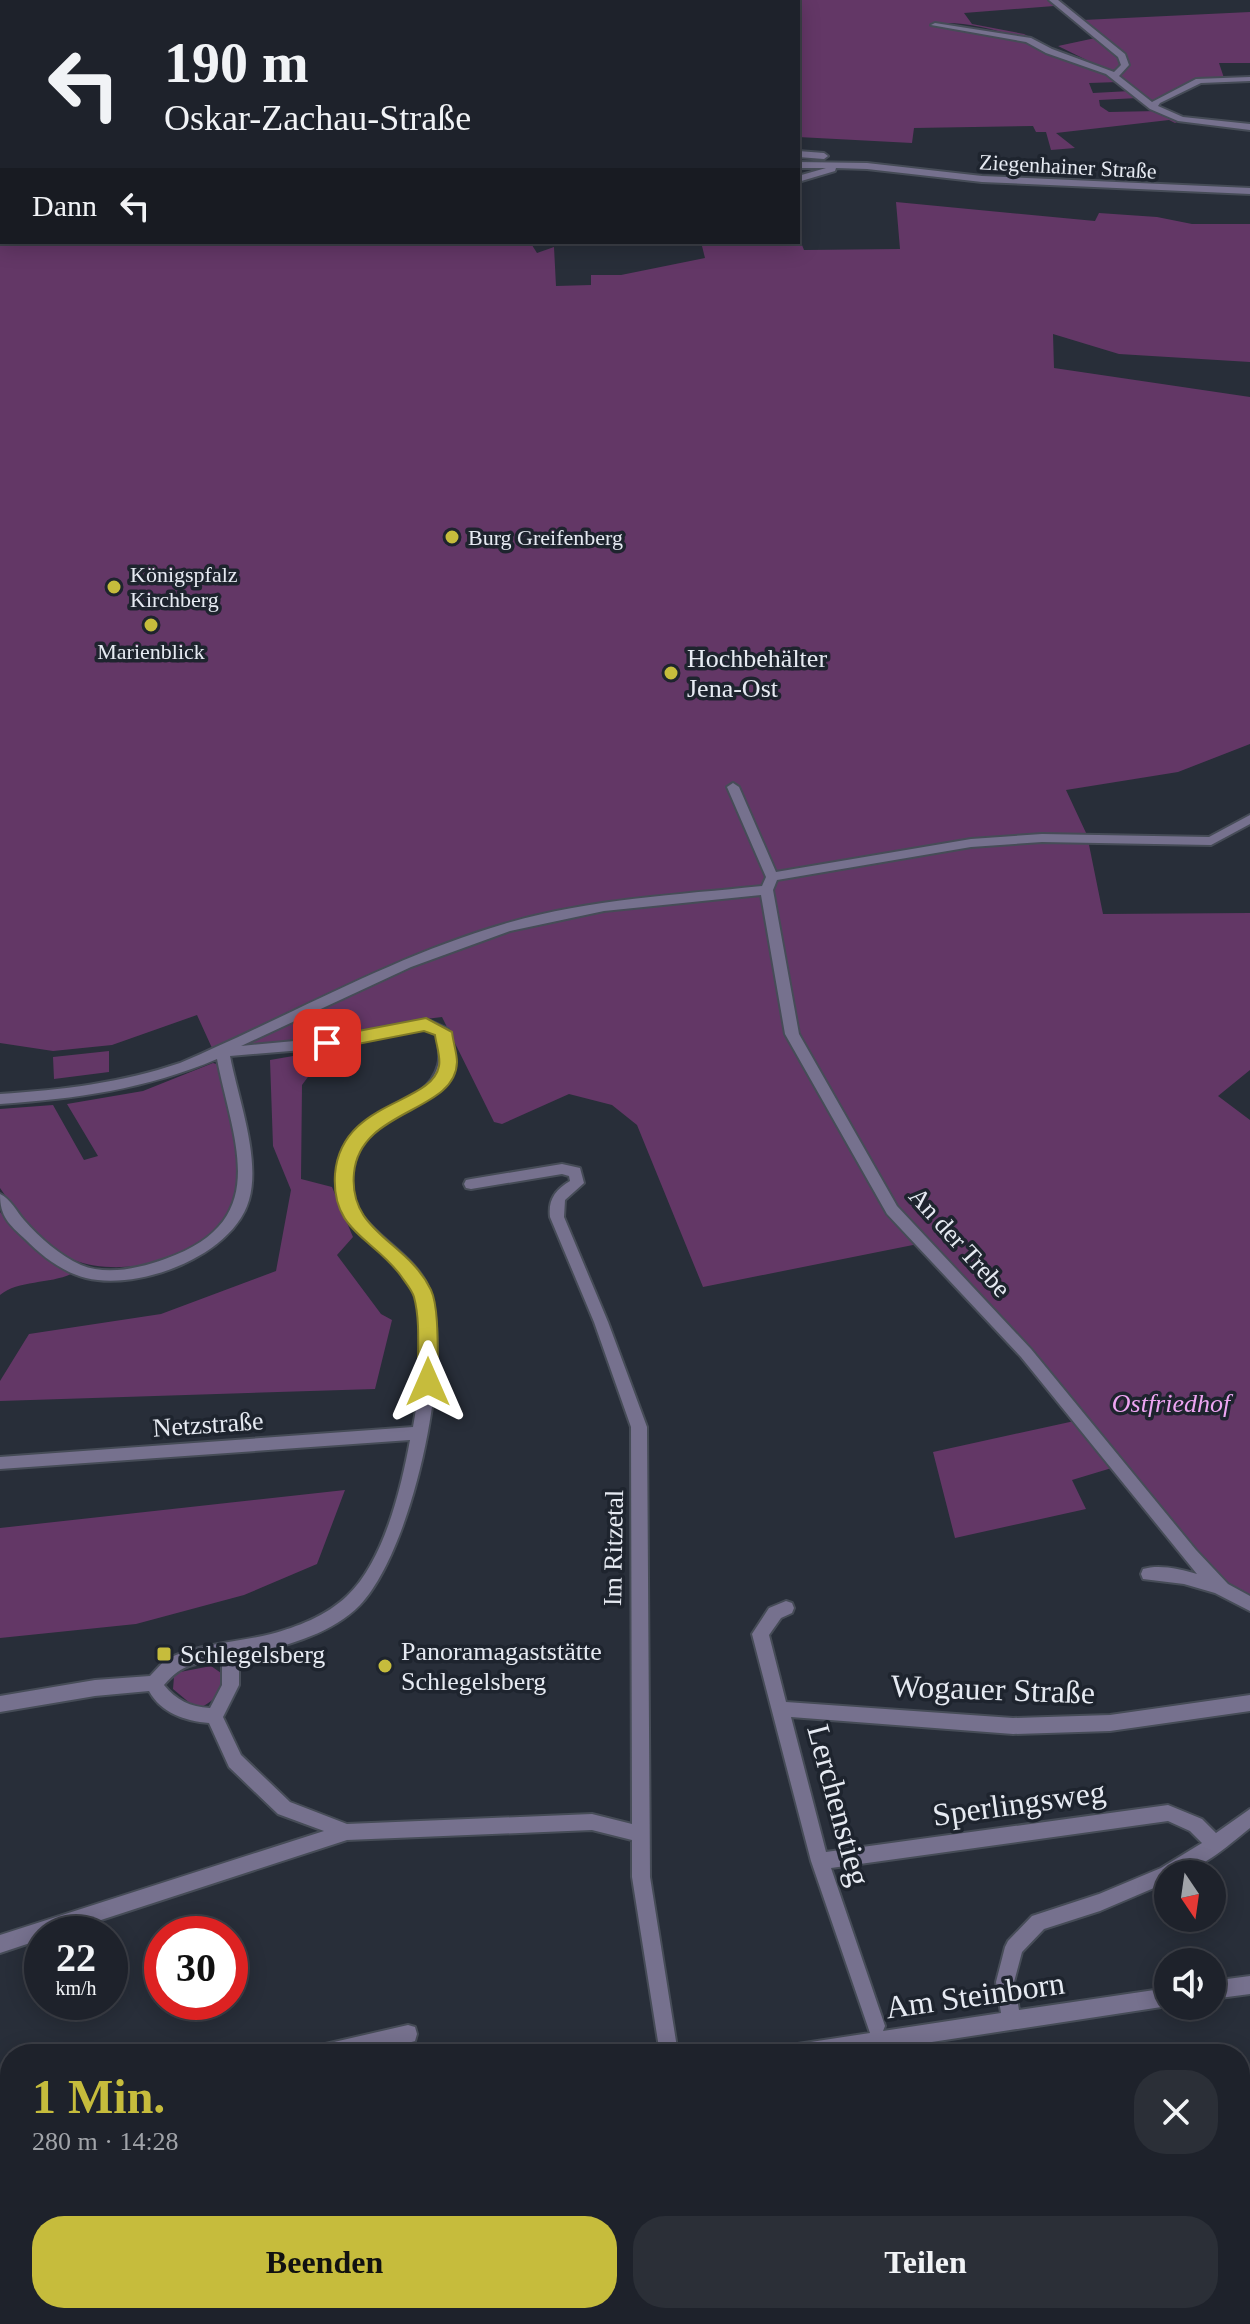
<!DOCTYPE html>
<html lang="de">
<meta charset="utf-8">
<style>
body{margin:0;font-family:"Times New Roman",serif;background:#2b2f37;color:#f1f3f6;height:100vh;display:flex;flex-direction:column;font-size:30px;white-space:nowrap}
*{box-sizing:border-box;margin:0}
p{font-size:26px;color:#a1a4a9}
.icon{flex:none;width:44px;height:44px;fill:none;stroke:currentColor;stroke-width:2;stroke-linecap:round;stroke-linejoin:round}
.map{position:relative;flex:1;overflow:hidden}
.drawer{position:absolute;left:0px;top:2044px;width:1250px;height:280px;display:flex;flex-direction:column;background:#1e222b;border-radius:32px 32px 0 0;box-shadow:0 4px 20px #0003,0 0 0 2px #3c3f47}
.drawer>*{flex:none}
.banner{position:absolute;left:0px;top:0px;width:800px;height:244px;box-shadow:0 4px 20px #0003,0 0 0 2px #3c3f47;background:#1e222b;color:#f1f3f6;overflow:hidden}
.needle{width:52px;rotate:167deg}
.controls{position:absolute;left:1154px;top:1860px;display:grid;gap:16px}
.controls a{display:grid;place-items:center;width:72px;height:72px;border-radius:50%;background:#1e222b;box-shadow:0 4px 20px #0003,0 0 0 2px #3c3f47;font-size:40px}
.speed{position:absolute;left:24px;top:1916px;display:flex;gap:16px;font-size:40px;font-weight:700;text-align:center}
.speed>*{display:grid;place-content:center;width:104px;height:104px;border-radius:50%;background:#1e222b;box-shadow:0 4px 20px #0003,0 0 0 2px #3c3f47;line-height:1}
.speed small{font-size:20px;font-weight:400}
.speed .limit{border:12px solid #d22;background:#fff;color:#111}
.pin{position:absolute;display:grid;place-items:center;width:68px;height:68px;color:#fff;margin:-34px;border-radius:16px;box-shadow:0 4px 12px #0006}
.me{position:absolute;width:88px;margin:-44px;rotate:0deg;stroke-linejoin:round;filter:drop-shadow(0 0 6px #0008)}
.turn{display:flex;align-items:center;gap:28px;height:168px;padding:0 32px;font-size:36px}
.turn .icon{width:104px;height:104px;stroke-width:2.5}
.turn b{display:block;font-size:56px;line-height:68px}
.then{display:flex;align-items:center;height:76px;padding:0 32px;background:#0003;gap:16px;font-size:30px}
.round{display:grid;place-items:center;flex:none;width:84px;height:84px;border-radius:32px;background:#2b2f37}
.overview{display:flex;align-items:center;justify-content:space-between;height:136px;padding:0 32px}
h1{font-size:48px;font-weight:800;line-height:60px;color:#c6bc3c}
.button{display:flex;gap:16px;margin-top:auto;padding:16px 32px}
.button a{flex:1;height:92px;border-radius:32px;background:#c6bc3c;color:#111;font-size:32px;font-weight:800;line-height:92px;text-align:center}
.button a+a{background:#2b2f37;color:#f1f3f6}
.map>svg:first-child{display:block}
.green{fill:#633766}
.lines{fill:none;stroke-linecap:round;stroke-linejoin:round}
.minor-casing{stroke:#464c57;stroke-width:4}
.minor{fill:#76718e;fill-rule:evenodd}
.route{fill:#c6bc3c;stroke:#817a27;stroke-width:2}
.poi-dot{fill:#c6bc3c;stroke:#1e242e;stroke-width:3}
.labels{text-anchor:middle;stroke-width:7;stroke-linejoin:round;paint-order:stroke}
.far-street-label{font-size:22px;fill:#e6eaf2;stroke:#1e242e}
.far-poi-label{font-size:22px;fill:#e6eaf2;stroke:#1e242e;text-anchor:start}
.poi-label{font-size:26px;fill:#e6eaf2;stroke:#1e242e;text-anchor:start}
.street-label{font-size:26px;fill:#e6eaf2;stroke:#1e242e}
.park-label{font-size:26px;font-style:italic;fill:#eda5f2;stroke:#1e242e}
.near-street-label{font-size:32px;fill:#e6eaf2;stroke:#1e242e}
</style>
<div class="map">
<svg width="1250" height="2324" viewBox="0 0 1250 2324">
<rect width="100%" height="100%" fill="#282e39"/>
<path class="green" d="M0,0H1047L1054,6L964,13L972,24L1024,34L1065,55C1033,40 963,16 929,25L1015,37L1106,73L1119,82L1089,83L1093,93L1130,91L1138,98L1099,100L1100,106L1109,112L1157,111L1182,120L1175,123L1169,120L1056,133L1075,148L1051,150L1046,132H1036L1033,126L914,128L912,143L798,137V2H2L0,100Z
M1250,12V63H1219L1224,78L1195,81L1152,102L1118,76L1125,56L1083,20Z
M1100,37L1120,57L1122,64L1111,72L1058,46Z
M896,202L1095,221L1099,213L1157,217L1192,224H1250V362L1119,354L1053,334L1054,368L1250,397V744L1178,772L1066,790L1087,835L1103,914L1250,913V1070L1218,1096L1250,1120V1604L1222,1589L1115,1467L1072,1480L1086,1509L955,1538L933,1452L1079,1420L923,1243L703,1287L637,1125L612,1105L569,1094L502,1124L494,1122L442,1017L402,1022L324,1041L212,1048L197,1015L112,1045L53,1051L0,1043V238L2,242H530L537,253L554,247L556,286L591,285V275H621L705,258L701,242H798V235L804,250L900,249Z
M328,1050L302,1085L301,1179L332,1187L353,1237L337,1255L381,1314L392,1320L375,1389L0,1401V1381L29,1334L161,1314L276,1271L291,1190L273,1146L270,1060Z
M109,1051V1072L54,1079L53,1057Z
M213,1063L220,1065C223,1103 246,1156 238,1192C224,1255 128,1281 74,1260C44,1247 18,1215 0,1188V1109L53,1105L84,1160L98,1156L67,1104L143,1091Z
M0,1212L30,1245L71,1274C50,1284 18,1280 0,1295Z
M345,1490L317,1564L244,1595L136,1624L0,1638V1528Z
M211,1666L221,1673C223,1693 215,1701 197,1709L173,1689L174,1677L180,1672Z"/>
<g class="lines">
<g class="minor-casing">
<path id="minor" d="M1049,0H1058L1125,54L1129,65L1119,76L1152,102L1196,79L1250,77V81L1201,83L1160,103L1158,106L1183,117L1250,124V130L1178,121L1150,109L1106,74L1046,53L1026,42L931,25L935,23L1031,38L1052,49L1114,72L1121,65L1118,57Z
M798,151L824,153L828,156L824,159L798,157Z
M0,158H2V164H0Z
M798,162L867,163L982,176L1250,188V194L982,182L867,169L836,168L835,171L798,182V176L826,168H798Z
M0,234H2V240H0Z
M733,783L739,787L776,872L971,839L1042,834L1209,837L1250,815V824L1211,845L1042,842L971,847L777,880L773,890L799,1034L897,1206L1031,1349L1196,1550L1228,1584L1250,1596V1611L1215,1593L1184,1584L1143,1579L1141,1574L1143,1569C1159,1564 1181,1569 1197,1574L1021,1357L887,1214L785,1034L761,895L604,911L510,931L411,967L241,1046L327,1038L426,1019L448,1029C452,1041 454,1058 450,1070C437,1106 398,1109 372,1131C360,1142 353,1158 351,1174C345,1232 417,1245 431,1295C452,1368 412,1550 360,1605C330,1636 279,1648 239,1656V1685L223,1717L241,1755L290,1802L347,1824L592,1814L632,1824L631,1427L594,1322L550,1217C548,1200 555,1190 570,1181L569,1176L562,1174L471,1189L466,1188L464,1184L466,1180L471,1179L562,1164L580,1168L584,1183L565,1200L564,1217L608,1322L647,1427L650,1877L678,2054H660L632,1877V1840L592,1830L347,1840L58,1934H42V1939L0,1953V1935L324,1831L278,1814L229,1767L209,1723C185,1721 161,1713 149,1691L95,1696L0,1712V1696L95,1680L150,1676L165,1660L176,1655C207,1643 239,1642 271,1634C297,1627 326,1616 347,1596C384,1561 401,1489 410,1440L0,1469V1457L413,1427C420,1388 431,1319 411,1282C389,1241 334,1238 337,1176C341,1102 425,1115 438,1065C441,1056 438,1044 437,1035L425,1029L327,1048L230,1056C238,1098 261,1159 249,1200C233,1256 139,1291 86,1278C62,1272 42,1256 25,1239C9,1224 0,1217 0,1194C10,1198 17,1212 24,1220C40,1238 59,1255 81,1265C107,1276 140,1268 165,1259C274,1221 233,1142 217,1059C147,1089 75,1099 0,1104V1094C62,1090 121,1083 180,1063C288,1017 391,957 504,924C588,899 676,895 762,886L766,877L727,787ZM222,1659V1685L210,1708C190,1707 176,1700 164,1685C184,1662 194,1665 222,1659Z
M786,1601L792,1603L794,1608L792,1613L781,1618L769,1635L786,1702L1013,1718L1110,1715L1250,1695V1711L1110,1731L1013,1734L791,1717L826,1852L1168,1805L1202,1819L1216,1833L1250,1809V1828C1227,1846 1198,1874 1168,1874V1882L1100,1911L1044,1929L1022,1952L1014,1982L1019,2010L1168,1988V2006L853,2054H782L784,2047L791,2045L870,2033L811,1861L752,1634L769,1608ZM1168,1821L1190,1831L1202,1843L1161,1868L1099,1894L1032,1916L1008,1941L1005,1947L996,1982L1001,2013L883,2031L885,2026L831,1868Z
M1250,1976V1994L1212,1999V1981Z
M408,2025L415,2027L417,2034L415,2041L408,2043L362,2054H312L314,2047L321,2045Z
M10,2148V2168L0,2171V2151Z
M1250,2158V2178L1240,2179V2159Z
M147,2314H172L166,2324H141Z
M410,2314H436L430,2324H404Z"/>
</g>
<use href="#minor" class="minor"/>
</g>
<path class="route" d="M426,1018L452,1032C453,1042 457,1053 457,1062C456,1113 360,1108 354,1173C348,1233 408,1241 431,1290C440,1309 437,1360 438,1382L428,1390L418,1382C417,1356 421,1323 414,1297C412,1290 405,1282 401,1276C374,1238 331,1232 335,1174C341,1100 432,1105 439,1066C441,1057 436,1044 435,1035L424,1031L327,1050L318,1043L327,1037Z"/>
<g class="poi-dot">
<circle cx="452" cy="537" r="8"/>
<circle cx="114" cy="587" r="8"/>
<circle cx="151" cy="625" r="8"/>
<circle cx="671" cy="673" r="8"/>
<rect x="156" y="1646" width="16" height="16" rx="4"/>
<circle cx="385" cy="1666" r="8"/>
</g>
<g class="labels">
<g class="far-street-label">
<text transform="translate(1068 166) rotate(3)" y="8">Ziegenhainer Straße</text>
</g>
<g class="far-poi-label">
<text x="468" y="545">Burg Greifenberg</text>
<text x="130" y="582">Königspfalz<tspan x="130" dy="25">Kirchberg</tspan></text>
<text x="151" y="659" text-anchor="middle">Marienblick</text>
</g>
<g class="poi-label">
<text x="687" y="667">Hochbehälter<tspan x="687" dy="30">Jena-Ost</tspan></text>
<text x="401" y="1660">Panoramagaststätte<tspan x="401" dy="30">Schlegelsberg</tspan></text>
<text x="180" y="1663">Schlegelsberg</text>
</g>
<g class="street-label">
<text transform="translate(960 1242) rotate(48)" y="9">An der Trebe</text>
<text transform="translate(208 1424) rotate(-4)" y="9">Netzstraße</text>
<text transform="translate(613 1548) rotate(-89)" y="9">Im Ritzetal</text>
</g>
<g class="park-label">
<text x="1171" y="1412">Ostfriedhof</text>
</g>
<g class="near-street-label">
<text transform="translate(993 1689) rotate(2)" y="11">Wogauer Straße</text>
<text transform="translate(1019 1803) rotate(-8)" y="11">Sperlingsweg</text>
<text transform="translate(839 1805) rotate(75)" y="11">Lerchenstieg</text>
<text transform="translate(975 1995) rotate(-8)" y="11">Am Steinborn</text>
</g>
</g>
</svg>
<div class="controls">
<a><svg class="needle" viewBox="-14 -14 28 28"><path d="M0-13l5 13h-10z" fill="#e53935"/><path d="M0 13l5-13h-10z" fill="#a1a4a9"/></svg></a>
<a><svg class="icon" aria-label="sound" viewBox="0 0 24 24"><path d="M4 9h4l5-4v14l-5-4H4zM17 9q2 3 0 6"/></svg></a>
</div>
<div class="speed"><div>22<small>km/h</small></div><div class="limit">30</div></div>
<div class="pin" style="left:327px;top:1043px;background:#d93025"><svg class="icon" aria-label="arrive" viewBox="0 0 24 24"><path d="M6 21V4h12l-3 4 3 4H6"/></svg></div>
<svg class="me" style="left:428px;top:1382px" viewBox="-20 -20 40 40"><path d="M0-17L14 15 0 8-14 15z" fill="#c6bc3c" stroke="#fff" stroke-width="4"/></svg>
<div class="banner">
<div class="turn"><svg class="icon" aria-label="left" viewBox="0 0 24 24"><path d="M17 20v-9H6M10 6l-5 5 5 5"/></svg><div><b>190 m</b>Oskar-Zachau-Straße</div></div>
<div class="then">Dann<svg class="icon" aria-label="left" viewBox="0 0 24 24"><path d="M17 20v-9H6M10 6l-5 5 5 5"/></svg></div>
</div>
<section class="drawer">
<div class="overview"><div><h1>1 Min.</h1><p>280 m · 14:28</p></div><a class="round"><svg class="icon" aria-label="close" viewBox="0 0 24 24"><path d="M6 6l12 12M18 6L6 18"/></svg></a></div>
<div class="button"><a>Beenden</a><a>Teilen</a></div>
</section>
</div>
